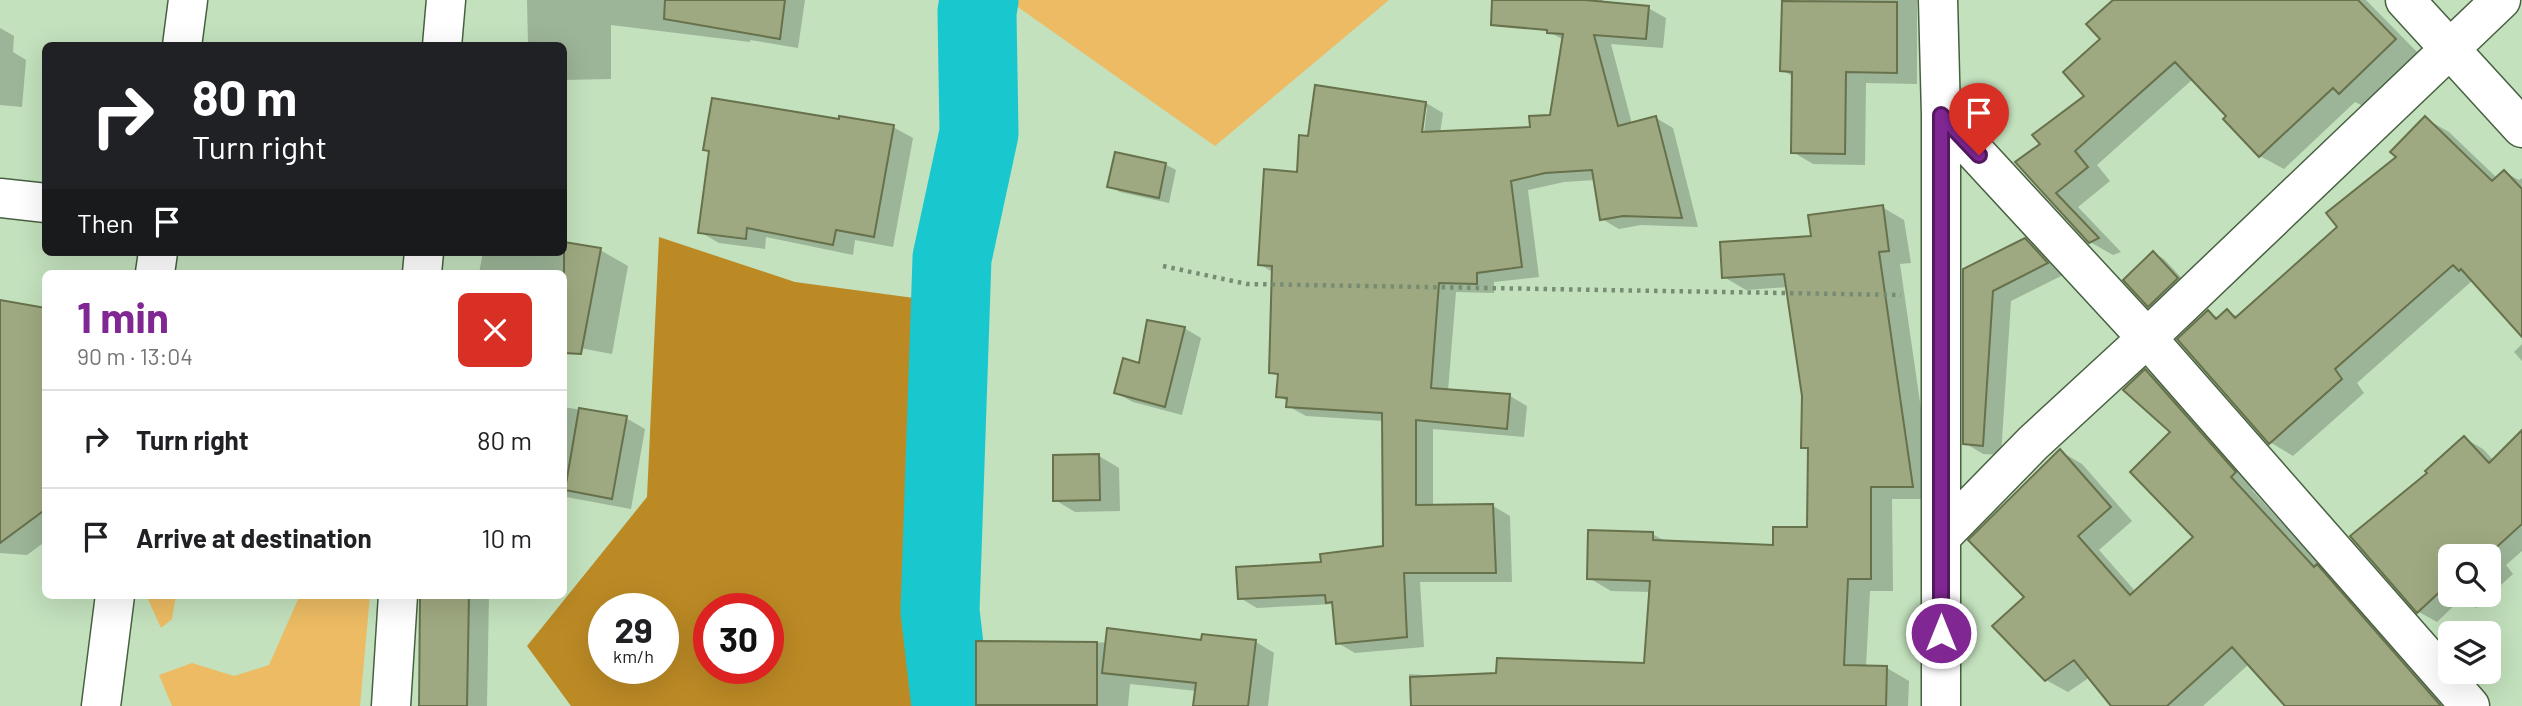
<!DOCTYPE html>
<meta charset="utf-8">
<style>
body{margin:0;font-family:Barlow,sans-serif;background:#f6f6f6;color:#202124;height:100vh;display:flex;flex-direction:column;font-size:26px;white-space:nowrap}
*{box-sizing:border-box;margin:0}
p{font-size:23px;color:#757577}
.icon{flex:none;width:38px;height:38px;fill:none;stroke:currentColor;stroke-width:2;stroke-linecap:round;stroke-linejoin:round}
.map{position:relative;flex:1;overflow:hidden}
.drawer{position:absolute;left:42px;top:270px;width:525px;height:329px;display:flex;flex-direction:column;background:#fff;border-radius:10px;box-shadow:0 7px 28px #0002}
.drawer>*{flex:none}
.guide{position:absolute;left:42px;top:42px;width:525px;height:214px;border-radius:10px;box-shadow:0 7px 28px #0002;background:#202124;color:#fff;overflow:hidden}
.controls{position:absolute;left:2438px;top:544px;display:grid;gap:14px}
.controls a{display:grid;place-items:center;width:63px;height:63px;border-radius:10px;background:#fff;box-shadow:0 7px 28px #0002;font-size:35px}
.speed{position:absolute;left:588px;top:593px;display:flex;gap:14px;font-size:35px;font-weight:700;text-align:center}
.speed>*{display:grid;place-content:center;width:91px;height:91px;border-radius:50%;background:#fff;box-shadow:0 7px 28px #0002;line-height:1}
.speed small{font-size:18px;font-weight:400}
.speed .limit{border:10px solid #d22;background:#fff;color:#111}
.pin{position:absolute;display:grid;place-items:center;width:60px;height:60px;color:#fff;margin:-72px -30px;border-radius:50% 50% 50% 0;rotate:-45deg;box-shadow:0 0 7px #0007}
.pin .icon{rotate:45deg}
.me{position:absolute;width:77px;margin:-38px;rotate:0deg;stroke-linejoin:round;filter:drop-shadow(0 0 5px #0008)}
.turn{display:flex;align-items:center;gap:24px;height:147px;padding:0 35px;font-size:32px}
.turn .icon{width:91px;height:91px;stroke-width:2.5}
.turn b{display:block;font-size:49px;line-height:60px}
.then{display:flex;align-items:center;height:66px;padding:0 35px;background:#0003;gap:14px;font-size:26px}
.round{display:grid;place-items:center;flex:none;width:74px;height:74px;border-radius:10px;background:#f6f6f6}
.headline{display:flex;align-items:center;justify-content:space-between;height:119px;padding:0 35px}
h1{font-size:42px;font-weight:700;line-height:52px;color:#812794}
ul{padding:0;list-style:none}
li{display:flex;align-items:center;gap:21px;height:98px;padding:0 35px;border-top:2px solid #e0e0e0}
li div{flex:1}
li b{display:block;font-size:26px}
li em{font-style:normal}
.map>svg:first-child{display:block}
.green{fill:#ecbb63}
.forest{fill:#bc8a25;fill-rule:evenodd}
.shadow{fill:#0003;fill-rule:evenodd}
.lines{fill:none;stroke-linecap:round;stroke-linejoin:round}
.river{stroke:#19c7cf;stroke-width:79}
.building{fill:#9fa981;stroke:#67714b;stroke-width:2}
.minor-casing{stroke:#476041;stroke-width:41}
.path{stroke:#778d73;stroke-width:4.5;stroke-dasharray:3.5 5;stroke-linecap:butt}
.minor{stroke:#fff;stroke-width:38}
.route-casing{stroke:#541960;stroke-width:18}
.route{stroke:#812794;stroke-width:12}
</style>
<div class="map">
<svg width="2522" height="706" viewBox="0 0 2522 706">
<rect width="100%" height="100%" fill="#c3e1bd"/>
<path class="green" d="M1008,0H1389L1215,146Z
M146,595H176L172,619L161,628Z
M300,595H370L360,706H172L159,675L192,663L234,676L269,665Z"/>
<path class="forest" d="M659,237L795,282L929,300L924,706H571L527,646L647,497ZM604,609H663V668H604ZM709,609H768V668H709Z"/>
<path class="shadow" d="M527,0H805L798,48L750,40V42L611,25V79L564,80V46H528Z
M1552,0H1603V4L1648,8L1666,18L1663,48L1611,44L1632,124L1656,118L1673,128L1698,227L1641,225L1619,229L1602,219L1595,180L1564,182L1528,190L1539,277L1494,282V293L1456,292L1448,391L1510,396L1527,406L1524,437L1433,429V507L1493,506L1510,516L1512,582H1420L1424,647L1355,653L1338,643L1333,604L1257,608L1240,598L1323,564L1384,548V421L1306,416L1288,406L1289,402L1278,396L1279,376L1271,372L1273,272L1259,264L1299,173L1309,138L1426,103L1443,113L1440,133L1532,128L1552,116L1564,40L1549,32ZM1424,108H1427L1423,141H1420Z
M1807,0H1917V84L1866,83L1865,165L1813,164L1793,152L1794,77L1782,70Z
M2115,0H2366L2418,53L2363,106L2355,102L2284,169L2260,156L2225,119L2228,116L2193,79L2097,165L2110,181L2078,207L2121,252L2113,255L2090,242L2017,163L2042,144L2087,96Z
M0,28L14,36L13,52L26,60L22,107L0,105Z
M2426,119L2449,132L2497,178L2504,172L2519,180L2522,178V335L2473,280L2357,383L2364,393L2293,456L2270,442L2208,312L2219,318L2228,311L2238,317L2340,227L2398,157Z
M840,121L893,127L913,138L893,247L855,240L853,255L766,237L765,249L719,243L700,232Z
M1165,164L1176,170L1169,203L1120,192L1109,186Z
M1882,207L1904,220L1911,263L1900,264L1934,499H1892L1893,591H1870L1866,667L1887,668L1909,681L1908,706H1410L1409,674L1449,677L1645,665L1651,592L1611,591L1589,578L1652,534L1667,542L1775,547L1809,529L1810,451L1803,447V396L1788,287L1746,290L1724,277Z
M2025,240L2043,250L2065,274L2011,301L2001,455L1983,454L1965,443V270Z
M564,243L600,250L628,266L612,354L564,345V273H479L483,252H564Z
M2154,253L2164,259L2188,285L2159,311L2149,305Z
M46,309V541L27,555L0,553V407Z
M1184,328L1201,338L1182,415L1133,402L1116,393L1141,365Z
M2522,344V361L2514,352Z
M2146,371L2168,384L2257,486L2252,490L2450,706H2287L2249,664L2203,706H2114L2090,677L2068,692L2046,680L2026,597L2060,451L2082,464L2132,521L2099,550L2136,592L2195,537L2172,432Z
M564,407L626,418L645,429L631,509L566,497L564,511Z
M2464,438L2483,449L2494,461L2522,447V551L2506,565L2513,574L2476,608L2461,599L2437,622L2419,612L2353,537L2429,473ZM2450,556H2488V595H2450Z
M1099,456L1119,468L1120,511L1075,512L1055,500Z
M444,595H489L487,706H421Z
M1256,642L1274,653L1268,706H1195L1197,691L1130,684L1128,706H981L978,704V643Z"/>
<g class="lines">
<path class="river" d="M951,706L940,611L952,258L979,133L977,12L979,0"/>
</g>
<path class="building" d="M665,0H785L780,39L664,19Z
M1492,0H1585L1649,6L1646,39L1594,35L1618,126L1656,116L1682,218L1623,216L1600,220L1592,170L1545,173L1511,181L1522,267L1477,273V284L1439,283L1431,388L1510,394L1507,429L1416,420V505L1493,504L1496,573H1404L1407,637L1336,644L1332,602L1326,603L1325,595L1238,599L1236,567L1321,562L1320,554L1383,546L1382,413L1286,407L1287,398L1276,397L1278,374L1269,373L1272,266L1258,265L1264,169L1297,172L1299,135L1308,136L1315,85L1426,102L1422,132L1530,127L1529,116L1550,115L1563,34L1547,33V30L1491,25Z
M2113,0H2358L2396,39L2339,94L2333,88L2259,157L2223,119L2226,116L2175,62L2075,151L2088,167L2056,193L2099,238L2089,243L2015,162L2040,144L2032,135L2084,96L2063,72L2100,39L2086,24Z
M1782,1L1897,2V73L1846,72L1845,154L1791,153L1792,72L1780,71Z
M712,98L839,119V116L894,125L874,237L836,230L833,245L747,228L746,239L698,233L709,151L703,150Z
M2425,116L2492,181L2504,170L2522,189V337L2461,269L2459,271L2453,265L2335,369L2342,379L2269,444L2177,339L2208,310L2216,319L2227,309L2235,318L2337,227L2326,213L2396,157L2390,152Z
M1115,152L1166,163L1159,198L1107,187Z
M1883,205L1889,251L1879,252L1913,487H1871V579H1848L1844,665L1887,666L1886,706H1411L1410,677L1496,673L1497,658L1644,663L1650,581L1587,579L1588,530L1653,532V540L1773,545V527H1807L1808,448H1801L1802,396L1784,274L1722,278L1720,242L1811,236L1808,215Z
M2025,238L2048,263L1993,291L1983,446L1963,444V269Z
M564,242L601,248L581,354L564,353Z
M2153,251L2178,278L2148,307L2123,280Z
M0,300L46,308V509L0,543Z
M1147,320L1185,327L1165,407L1114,393L1123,358L1139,363Z
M2145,369L2236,472L2231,477L2314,567L2317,564L2441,706H2285L2232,647L2167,706H2111L2074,660L2045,681L1992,626L2024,597L1968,540L2060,449L2111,507L2078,536L2130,595L2193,537L2130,472L2170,432L2123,390Z
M579,408L627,416L612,499L565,490Z
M2522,430V524L2489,554L2496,562L2488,570V556H2450V592L2445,587L2417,613L2350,536L2427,473L2425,471L2464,436L2489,463Z
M1099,454L1100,500L1053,501V455Z
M420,595H469L467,706H419Z
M1107,628L1201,640L1202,634L1256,640L1248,706H1193L1196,683L1102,673Z
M976,641L1097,642V705H976Z"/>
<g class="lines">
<g class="minor-casing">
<path id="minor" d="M1938,0L1941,115V706
M2405,0L2522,128
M182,46L188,0
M442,46L446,0
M1941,115L2147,338L2470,706
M0,198L46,203
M155,273L158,252
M422,273L424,252
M1942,536L2033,443L2147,338L2501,0
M101,706L115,595
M391,706L398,595"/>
</g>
<path class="path" d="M1163,266L1247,284L1901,295"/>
<use href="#minor" class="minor"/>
</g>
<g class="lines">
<g class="route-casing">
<path id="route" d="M1941,633V115L1979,155"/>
</g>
<use href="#route" class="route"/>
</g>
</svg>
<div class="controls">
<a><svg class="icon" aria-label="search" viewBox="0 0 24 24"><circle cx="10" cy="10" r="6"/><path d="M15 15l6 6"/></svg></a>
<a><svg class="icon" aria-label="layers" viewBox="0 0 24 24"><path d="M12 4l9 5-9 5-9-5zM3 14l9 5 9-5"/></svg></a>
</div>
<div class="speed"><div>29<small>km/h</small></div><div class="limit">30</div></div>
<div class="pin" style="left:1979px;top:155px;background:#d93025"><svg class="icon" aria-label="arrive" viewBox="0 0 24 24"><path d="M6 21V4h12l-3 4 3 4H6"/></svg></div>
<svg class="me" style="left:1941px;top:633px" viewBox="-20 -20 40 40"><circle r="17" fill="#812794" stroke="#fff" stroke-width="3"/><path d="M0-11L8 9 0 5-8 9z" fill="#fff"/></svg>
<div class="guide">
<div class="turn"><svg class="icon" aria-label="right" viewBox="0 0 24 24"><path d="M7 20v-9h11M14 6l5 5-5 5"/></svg><div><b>80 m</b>Turn right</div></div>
<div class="then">Then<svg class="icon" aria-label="arrive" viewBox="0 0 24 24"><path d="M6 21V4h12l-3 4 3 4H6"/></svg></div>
</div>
<section class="drawer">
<div class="headline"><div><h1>1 min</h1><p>90 m · 13:04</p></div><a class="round" style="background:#d93025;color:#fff"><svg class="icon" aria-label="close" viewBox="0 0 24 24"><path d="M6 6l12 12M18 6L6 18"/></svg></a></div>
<ul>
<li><svg class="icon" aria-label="right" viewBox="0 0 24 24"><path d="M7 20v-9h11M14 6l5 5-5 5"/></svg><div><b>Turn right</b></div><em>80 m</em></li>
<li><svg class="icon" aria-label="arrive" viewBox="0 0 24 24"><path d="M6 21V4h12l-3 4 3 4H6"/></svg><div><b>Arrive at destination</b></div><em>10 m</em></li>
</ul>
</section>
</div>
